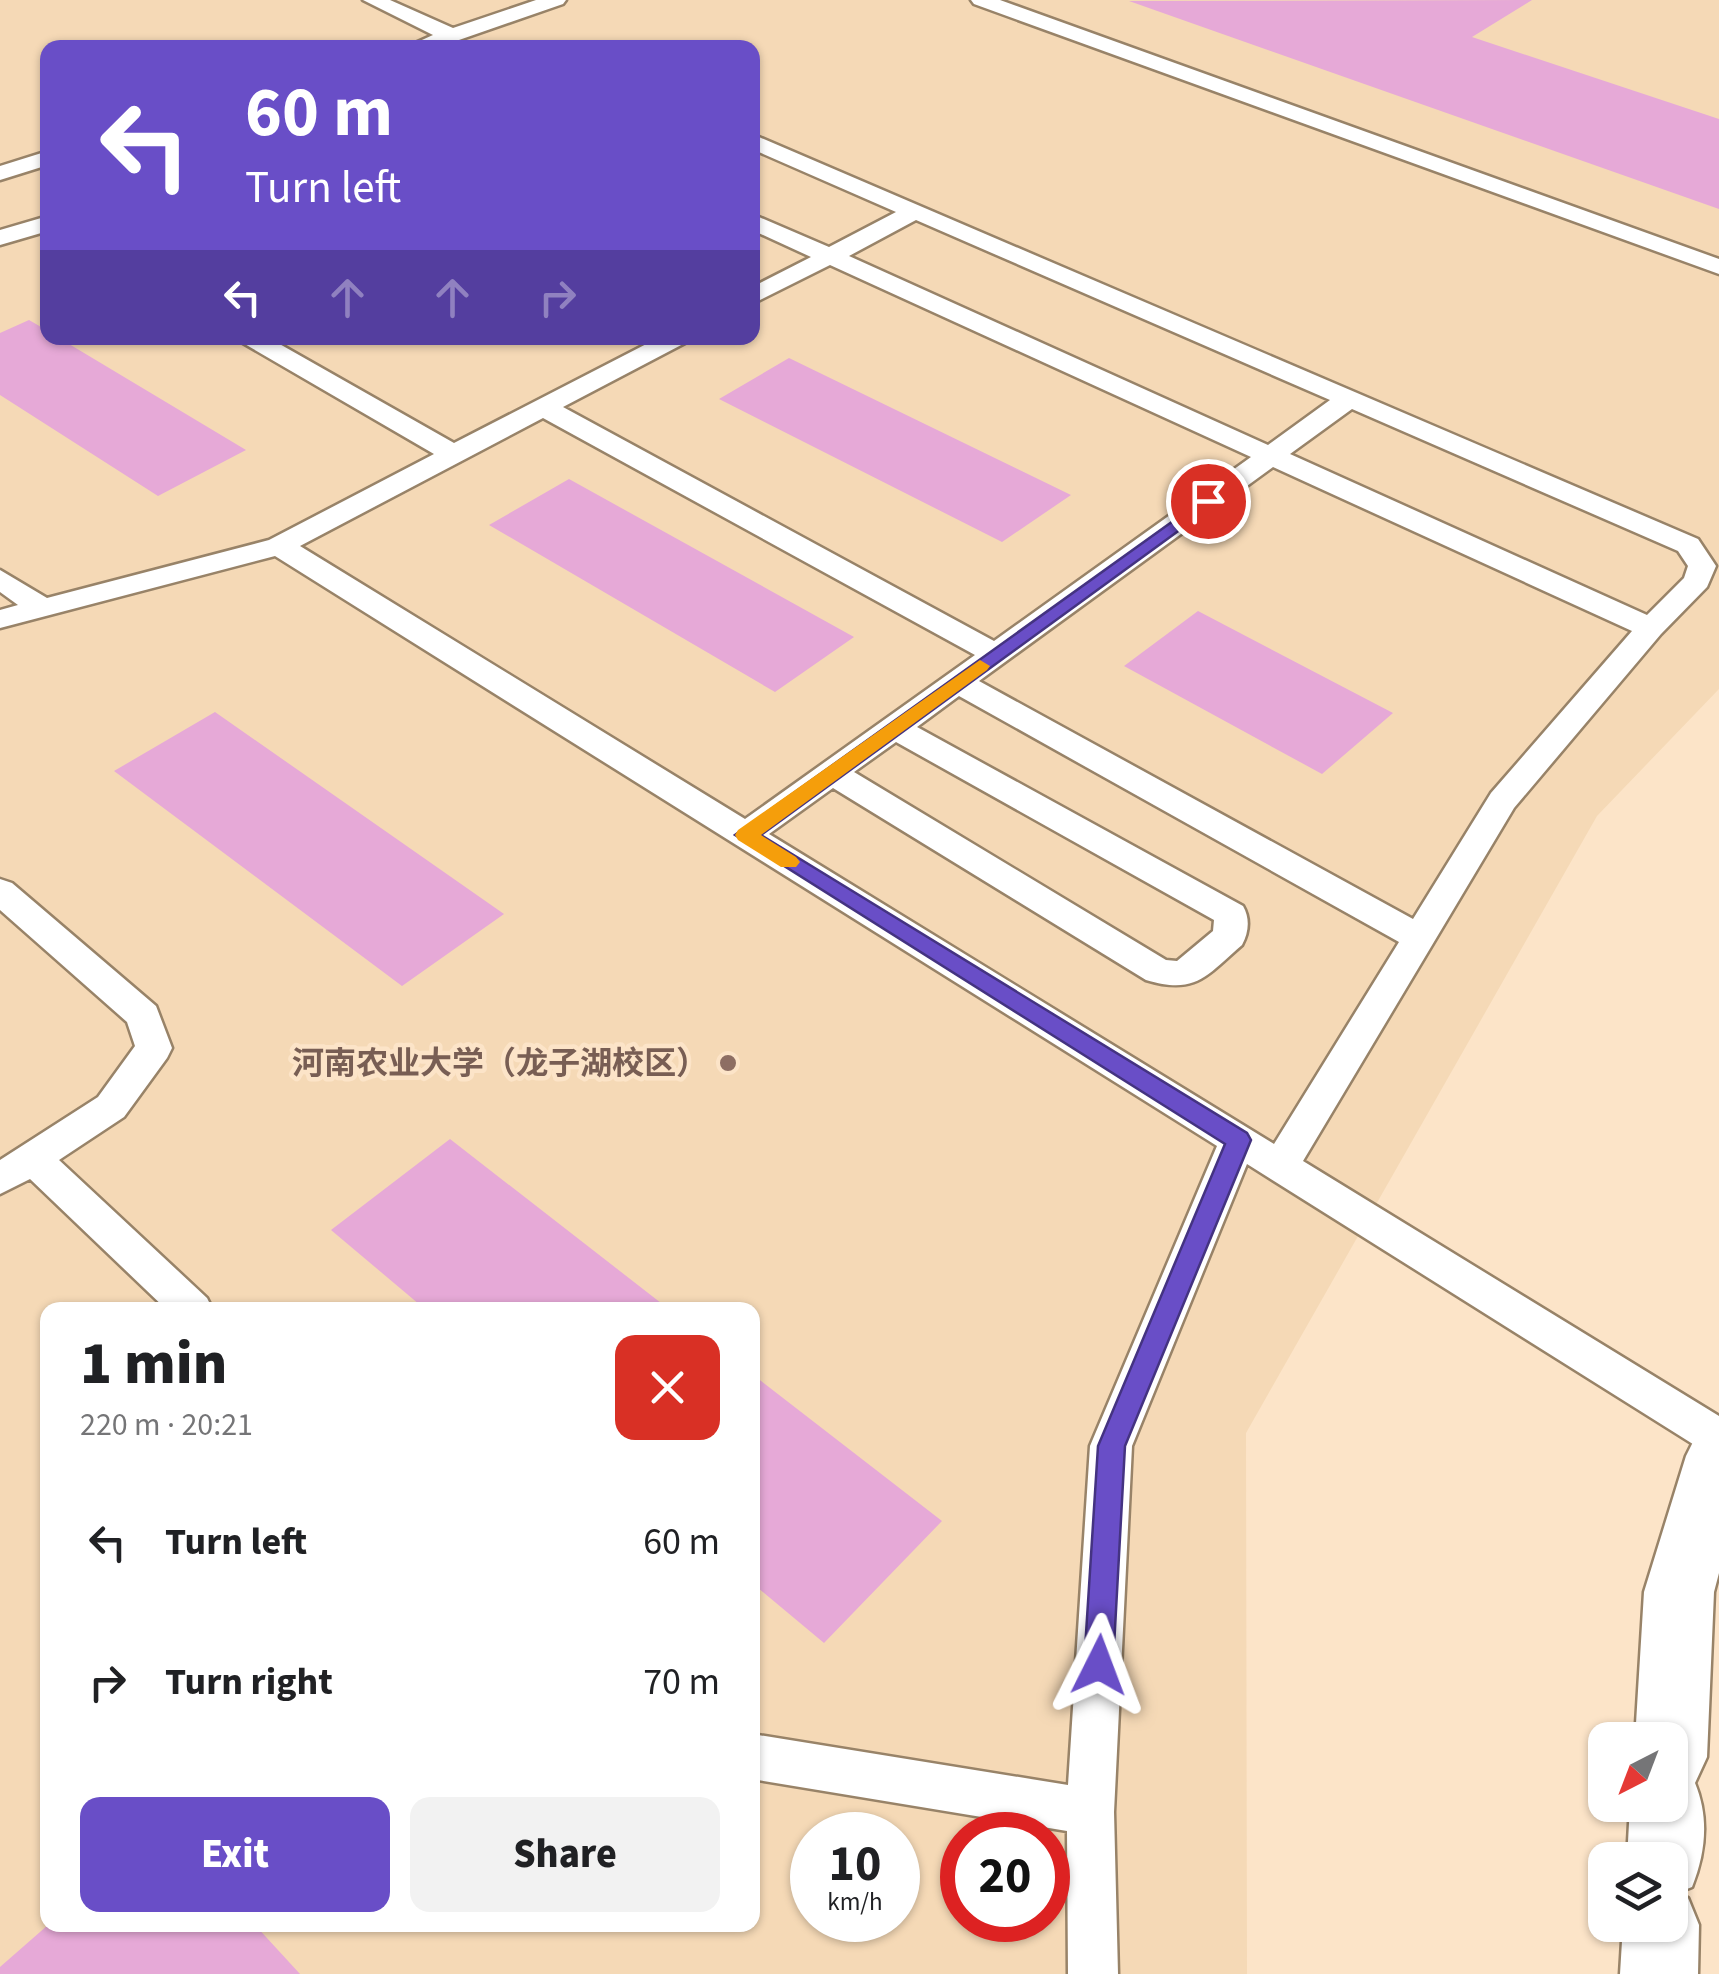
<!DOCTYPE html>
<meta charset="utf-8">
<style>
body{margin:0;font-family:"Source Sans 3","Noto Sans SC",sans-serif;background:#f2f2f2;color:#202124;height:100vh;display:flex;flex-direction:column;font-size:38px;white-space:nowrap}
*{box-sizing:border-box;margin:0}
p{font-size:32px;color:#757577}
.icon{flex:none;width:55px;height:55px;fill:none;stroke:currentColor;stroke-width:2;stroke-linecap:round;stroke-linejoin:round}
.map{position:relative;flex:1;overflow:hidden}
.sheet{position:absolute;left:40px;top:1302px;width:720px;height:630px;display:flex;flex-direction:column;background:#fff;border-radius:20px;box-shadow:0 2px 8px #0004}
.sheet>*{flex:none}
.top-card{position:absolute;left:40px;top:40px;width:720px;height:305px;border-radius:20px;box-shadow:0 2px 8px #0004;background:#694ec7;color:#fff;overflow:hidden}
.needle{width:65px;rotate:222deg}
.buttons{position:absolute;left:1588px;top:1722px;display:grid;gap:20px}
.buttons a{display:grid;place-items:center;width:100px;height:100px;border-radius:20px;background:#fff;box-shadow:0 2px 8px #0004;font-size:50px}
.speed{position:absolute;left:790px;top:1812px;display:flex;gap:20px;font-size:50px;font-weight:700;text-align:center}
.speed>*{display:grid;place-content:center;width:130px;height:130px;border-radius:50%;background:#fff;box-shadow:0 2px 8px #0004;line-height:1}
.speed small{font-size:25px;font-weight:400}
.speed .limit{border:15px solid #d22;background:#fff;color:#111}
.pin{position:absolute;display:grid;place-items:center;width:85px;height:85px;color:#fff;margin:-42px;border:5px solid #fff;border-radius:50%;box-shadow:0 2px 10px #0007}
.me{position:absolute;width:110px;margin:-55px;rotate:3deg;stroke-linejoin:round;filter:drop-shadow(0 0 8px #0008)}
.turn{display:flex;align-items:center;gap:35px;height:210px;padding:0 40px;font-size:45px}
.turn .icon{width:130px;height:130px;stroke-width:2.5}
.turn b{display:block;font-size:70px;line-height:85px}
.lanes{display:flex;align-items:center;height:95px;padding:0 40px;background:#0003;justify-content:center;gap:50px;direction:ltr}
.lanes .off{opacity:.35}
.round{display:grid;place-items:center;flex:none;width:105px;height:105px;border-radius:20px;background:#f2f2f2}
.overview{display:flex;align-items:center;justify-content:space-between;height:170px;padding:0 40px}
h1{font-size:60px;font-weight:800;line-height:75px}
.button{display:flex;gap:20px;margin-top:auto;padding:20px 40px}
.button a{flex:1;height:115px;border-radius:20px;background:#694ec7;color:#fff;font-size:40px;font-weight:800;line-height:115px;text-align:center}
.button a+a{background:#f2f2f2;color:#202124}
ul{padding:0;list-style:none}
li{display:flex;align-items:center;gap:30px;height:140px;padding:0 40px}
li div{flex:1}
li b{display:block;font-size:38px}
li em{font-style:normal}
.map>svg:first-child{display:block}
.built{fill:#f5d9b6;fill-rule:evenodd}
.building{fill:#e6a9d7}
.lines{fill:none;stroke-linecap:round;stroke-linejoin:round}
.lane-casing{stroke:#988368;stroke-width:5}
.secondary-casing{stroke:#988368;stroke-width:5}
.lane{fill:#fff;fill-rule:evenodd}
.secondary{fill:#fff;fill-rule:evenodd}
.route{fill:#694ec7;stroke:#443381;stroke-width:2.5}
.slow{fill:#f59e0b}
.education-dot{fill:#8d6e63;stroke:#fce4c8;stroke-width:4}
.labels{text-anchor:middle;stroke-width:9;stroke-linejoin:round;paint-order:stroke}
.education-label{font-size:32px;font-weight:bold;fill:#785e54;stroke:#fce4c8;text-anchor:end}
</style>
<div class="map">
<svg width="1719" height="1974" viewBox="0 0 1719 1974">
<rect width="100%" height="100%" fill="#fce4c8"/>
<path class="built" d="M0,0H1719V689L1597,816L1246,1433L1247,1974H0ZM48,48H752V338H48ZM48,1310H752V1925H48ZM812,1835H898V1920H812ZM962,1835H1048V1920H962Z"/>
<path class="building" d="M1532,0L1472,37L1719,119V209L1129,1Z
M29,320L48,331V338H59L246,450L158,496L0,395V333Z
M789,358L1071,495L1002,542L719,399Z
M569,479L854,637L775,692L489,525Z
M1198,611L1393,713L1322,774L1124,666Z
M215,712L504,914L402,986L114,771Z
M450,1139L670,1310H426L331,1230Z
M752,1374L942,1521L824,1643L752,1583Z
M48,1925H255L300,1974H0V1967Z"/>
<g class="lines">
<g class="lane-casing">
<path id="lane" d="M363,0H390L453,28L536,0H566L563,4L436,48H404L433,35Z
M971,0H1000L1719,259V274L974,4Z
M752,134L1698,539L1716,566L1707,587L1661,634L1514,808L1303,1161L1719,1416V1456L1704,1451L1247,1164L1132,1446L1114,1812L1118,1974H1068L1067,1831L752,1779V1734L1068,1785L1090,1446L1217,1146L275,556L0,628V610L18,605L0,592V570L47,598L269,540L434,454L243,343L240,338H269L454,443L658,338H688L685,343L563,407L994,641L1251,457L830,265L752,304V287L811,257L752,230V214L829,247L896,212L752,149ZM916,220L1330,400L1268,445L849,256ZM1352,409L1678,551L1688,566L1684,578L1647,615L1290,454ZM543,418L975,655L745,819L300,546ZM1273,467L1632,631L1491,793L1413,919L979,681ZM959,696L1399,942L1274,1144L769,834L833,788L1146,980C1196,995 1206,976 1242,945C1249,932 1250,918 1243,906L917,727ZM896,742L1214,920L1213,931L1177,961L1166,960L854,772Z
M48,151V165L0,180V166Z
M48,216V231L0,245V230Z
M0,879L12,883L156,1006L172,1048L167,1058L124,1117L59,1160L207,1298L213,1310H167L30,1179L0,1194V1160L98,1097L135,1046L127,1022L0,910Z"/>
</g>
<g class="secondary-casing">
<path id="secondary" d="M1719,1427V1573L1714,1592L1707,1757L1695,1783C1709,1817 1706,1852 1692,1887L1677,1893L1688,1898L1699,1925L1698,1974H1620L1623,1925H1670V1860H1627L1630,1805H1670V1740H1635L1644,1592L1686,1456L1696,1436Z"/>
</g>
<use href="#lane" class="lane"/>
<use href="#secondary" class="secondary"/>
</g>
<path class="route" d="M1208,496L1217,501L1214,505L761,835L1247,1133L1251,1140L1125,1446L1113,1665L1109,1675L1099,1679L1088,1675L1084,1665L1098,1446L1225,1144L735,835Z"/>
<path class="slow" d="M980,660L990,666L987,670L761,835L796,857L800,862L796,867H781L738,840L735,835L738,830Z"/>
<circle class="education-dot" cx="728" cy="1063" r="10"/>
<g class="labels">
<g class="education-label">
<text x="708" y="1074">河南农业大学（龙子湖校区）</text>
</g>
</g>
</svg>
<div class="buttons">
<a><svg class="needle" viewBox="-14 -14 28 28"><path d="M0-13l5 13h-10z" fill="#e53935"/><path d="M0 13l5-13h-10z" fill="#757577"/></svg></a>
<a><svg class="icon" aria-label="layers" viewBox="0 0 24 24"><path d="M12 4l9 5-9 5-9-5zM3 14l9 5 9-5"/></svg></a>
</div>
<div class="speed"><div>10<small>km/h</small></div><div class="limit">20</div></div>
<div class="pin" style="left:1208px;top:501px;background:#d93025"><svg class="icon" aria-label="arrive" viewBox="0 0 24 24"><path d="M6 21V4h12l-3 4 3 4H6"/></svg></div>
<svg class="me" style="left:1099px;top:1665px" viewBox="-20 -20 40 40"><path d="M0-17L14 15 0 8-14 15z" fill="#694ec7" stroke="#fff" stroke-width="4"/></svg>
<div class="top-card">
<div class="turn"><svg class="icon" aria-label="left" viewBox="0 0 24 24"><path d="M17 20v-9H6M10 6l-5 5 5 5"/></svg><div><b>60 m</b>Turn left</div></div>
<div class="lanes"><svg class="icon" aria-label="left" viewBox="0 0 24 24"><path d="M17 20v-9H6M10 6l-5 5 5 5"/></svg><svg class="icon off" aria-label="ahead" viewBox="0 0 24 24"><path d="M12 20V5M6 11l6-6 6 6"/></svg><svg class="icon off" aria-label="ahead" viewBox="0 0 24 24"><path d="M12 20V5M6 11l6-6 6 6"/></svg><svg class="icon off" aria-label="right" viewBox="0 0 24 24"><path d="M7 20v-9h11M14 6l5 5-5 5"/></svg></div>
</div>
<section class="sheet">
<div class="overview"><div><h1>1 min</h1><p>220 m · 20:21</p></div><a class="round" style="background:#d93025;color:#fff"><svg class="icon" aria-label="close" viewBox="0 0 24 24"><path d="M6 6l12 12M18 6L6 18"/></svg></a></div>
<ul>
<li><svg class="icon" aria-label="left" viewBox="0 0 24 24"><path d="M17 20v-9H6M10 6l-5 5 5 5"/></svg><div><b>Turn left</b></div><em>60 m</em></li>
<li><svg class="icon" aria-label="right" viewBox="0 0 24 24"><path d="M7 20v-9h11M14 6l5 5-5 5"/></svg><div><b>Turn right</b></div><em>70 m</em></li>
</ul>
<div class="button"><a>Exit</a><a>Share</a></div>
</section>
</div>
